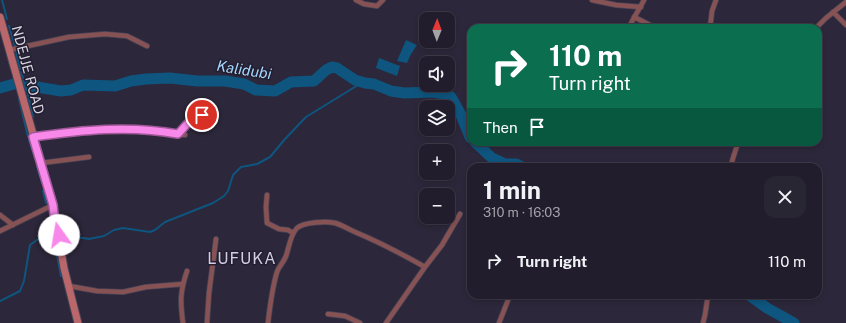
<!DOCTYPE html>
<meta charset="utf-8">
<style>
body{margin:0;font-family:"Public Sans",sans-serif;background:#292634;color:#f1f3f6;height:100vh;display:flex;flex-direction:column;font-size:15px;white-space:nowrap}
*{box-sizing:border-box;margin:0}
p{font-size:13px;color:#a2a2a9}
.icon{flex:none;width:22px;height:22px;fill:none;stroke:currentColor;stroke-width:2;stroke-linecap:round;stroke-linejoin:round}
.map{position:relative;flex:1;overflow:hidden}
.drawer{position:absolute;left:467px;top:163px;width:355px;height:136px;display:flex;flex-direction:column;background:#211d2c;border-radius:12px;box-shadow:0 2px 6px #0003,0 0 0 1px #3e3b48}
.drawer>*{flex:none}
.banner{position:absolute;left:467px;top:24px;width:355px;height:122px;border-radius:12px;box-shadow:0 2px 6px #0003,0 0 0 1px #3e3b48;background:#0b6e4f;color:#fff;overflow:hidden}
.needle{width:26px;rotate:1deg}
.fabs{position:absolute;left:419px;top:12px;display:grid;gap:8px}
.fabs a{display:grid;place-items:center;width:36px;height:36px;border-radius:8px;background:#211d2c;box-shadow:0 2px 6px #0003,0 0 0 1px #3e3b48;font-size:20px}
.pin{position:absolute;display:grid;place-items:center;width:34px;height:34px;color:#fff;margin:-17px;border:2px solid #fff;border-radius:50%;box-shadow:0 1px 4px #0007}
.me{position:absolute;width:44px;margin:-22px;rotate:347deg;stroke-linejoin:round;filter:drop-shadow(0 0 3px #0008)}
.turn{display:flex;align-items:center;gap:14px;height:84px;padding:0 16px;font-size:18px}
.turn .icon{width:52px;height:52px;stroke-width:2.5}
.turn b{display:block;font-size:28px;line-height:34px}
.then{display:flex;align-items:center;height:38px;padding:0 16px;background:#0003;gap:8px;font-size:15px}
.round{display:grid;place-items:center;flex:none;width:42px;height:42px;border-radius:12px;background:#292634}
.summary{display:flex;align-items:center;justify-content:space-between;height:68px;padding:0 16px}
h1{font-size:24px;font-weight:700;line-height:30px}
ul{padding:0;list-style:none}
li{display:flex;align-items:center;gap:12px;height:60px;padding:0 16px}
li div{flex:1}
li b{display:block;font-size:15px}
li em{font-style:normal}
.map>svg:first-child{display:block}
.water{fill:#0e557f}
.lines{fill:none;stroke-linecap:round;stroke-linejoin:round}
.stream{stroke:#0e557f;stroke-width:2}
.river{stroke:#0e557f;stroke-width:11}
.street-casing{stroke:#484355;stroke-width:6}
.secondary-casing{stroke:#484355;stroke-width:9}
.street{stroke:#865254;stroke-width:4.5}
.secondary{stroke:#b9676b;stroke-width:7}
.route-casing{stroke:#a15898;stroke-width:10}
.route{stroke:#f888ea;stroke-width:7}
.labels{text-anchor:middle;stroke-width:3;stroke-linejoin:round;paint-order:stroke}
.street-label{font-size:14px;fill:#d8d5e2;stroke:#231e30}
.water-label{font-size:15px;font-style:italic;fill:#a4d6fd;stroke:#231e30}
.quarter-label{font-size:16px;letter-spacing:1px;fill:#d3cee6;stroke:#231e30}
</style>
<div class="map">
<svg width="846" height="323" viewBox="0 0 846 323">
<rect width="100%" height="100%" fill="#2c273a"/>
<path class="water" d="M406,40L417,45L411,54L407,63L397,61Z
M379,58L400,66L397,76L376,68Z"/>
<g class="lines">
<path class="stream" d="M2,0L7,19
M9,26L15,46
M16,52L20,69
M7,54L11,69
M21,72L23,78
M14,79V84
M27,90L33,117
M19,99L28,137
M29,140L36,161
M37,166L42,183
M43,191L46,203
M63,229L77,237L89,239L104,236L114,230L123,228L150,232L155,230L165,222L213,203L224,196L228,191L233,175L241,167L257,164L270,157L285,139L306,117L363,82
M56,250L61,276
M0,301L20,291L24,281L30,245L52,229L55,235V245"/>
<path class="river" d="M25,85L61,91L71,90L83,85L115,86L131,81L146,79L170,78L197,81H225L244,84L256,90L275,91L291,82L314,81L326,70L332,67L337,68L355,80L365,83L374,84L391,91L404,93L432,92L445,94L451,97L461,115L470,137L471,138
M0,88L14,84
M475,142L492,158L505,164H516L522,167
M749,295L767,308L794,323"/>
<g class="street-casing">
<path id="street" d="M356,0L364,4L377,6L383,0
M592,0L616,5L641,7
M833,12L846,25
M634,17L644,22L655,28
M629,28C633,18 639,10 644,0
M710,28L712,11L716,0
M816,28L826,18L846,2
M9,50L69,37L105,34L127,36L147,46
M178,134L188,123L202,115
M33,137L106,129H128L185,135
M41,163L89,157
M731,167C732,158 736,151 738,142
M267,195L266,207L267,223L279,229L288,230L293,233
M0,215L13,225
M0,231L53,205
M69,286L97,291L123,292L146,287L183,284
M328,314L345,316L360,323
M183,323C180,301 180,292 187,271
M207,323L209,293L216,239
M268,323C270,306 272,288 277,272C279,266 284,262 286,256C289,248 290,235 297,228C304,222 326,221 335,223C342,225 348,229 355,232C379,242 402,254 425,267
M386,323L425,267L442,245L460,214
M499,323L510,295
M703,323L705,315L708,295"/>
</g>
<g class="secondary-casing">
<path id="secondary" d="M0,17L53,205L64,268L78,323"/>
</g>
<use href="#street" class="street"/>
<use href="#secondary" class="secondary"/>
</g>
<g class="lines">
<g class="route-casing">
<path id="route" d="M59,235L55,223L53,205L33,137C82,130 130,125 178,134L188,123L202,115"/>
</g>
<use href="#route" class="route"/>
</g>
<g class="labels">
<g class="street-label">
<text transform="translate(28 70) rotate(75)" y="5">NDEJJE ROAD</text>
</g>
<g class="water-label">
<text transform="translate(244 70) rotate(9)" y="5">Kalidubi</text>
</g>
<g class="quarter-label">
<text x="242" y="264">LUFUKA</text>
</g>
</g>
</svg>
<div class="fabs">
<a><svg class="needle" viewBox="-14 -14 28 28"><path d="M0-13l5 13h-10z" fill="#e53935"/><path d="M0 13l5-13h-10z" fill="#a2a2a9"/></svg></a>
<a><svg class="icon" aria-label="sound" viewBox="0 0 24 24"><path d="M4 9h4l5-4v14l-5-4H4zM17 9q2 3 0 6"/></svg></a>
<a><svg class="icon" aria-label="layers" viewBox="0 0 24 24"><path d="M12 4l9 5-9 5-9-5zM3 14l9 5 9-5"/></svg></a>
<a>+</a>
<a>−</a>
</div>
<div class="pin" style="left:202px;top:115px;background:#d93025"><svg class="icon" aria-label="arrive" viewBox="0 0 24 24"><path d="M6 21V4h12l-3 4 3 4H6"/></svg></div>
<svg class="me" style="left:59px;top:235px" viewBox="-20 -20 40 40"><circle r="19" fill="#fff"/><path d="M0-13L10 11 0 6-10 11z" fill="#f888ea"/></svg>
<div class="banner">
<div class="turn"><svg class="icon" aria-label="right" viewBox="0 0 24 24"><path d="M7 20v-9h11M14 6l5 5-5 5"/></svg><div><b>110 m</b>Turn right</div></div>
<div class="then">Then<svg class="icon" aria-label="arrive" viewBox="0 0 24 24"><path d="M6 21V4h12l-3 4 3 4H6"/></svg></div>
</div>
<section class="drawer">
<div class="summary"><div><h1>1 min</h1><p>310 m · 16:03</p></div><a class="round"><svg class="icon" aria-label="close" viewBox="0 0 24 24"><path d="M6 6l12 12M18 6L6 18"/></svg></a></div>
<ul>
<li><svg class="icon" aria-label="right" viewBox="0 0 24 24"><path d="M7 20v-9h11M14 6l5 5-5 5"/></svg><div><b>Turn right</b></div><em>110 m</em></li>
</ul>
</section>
</div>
